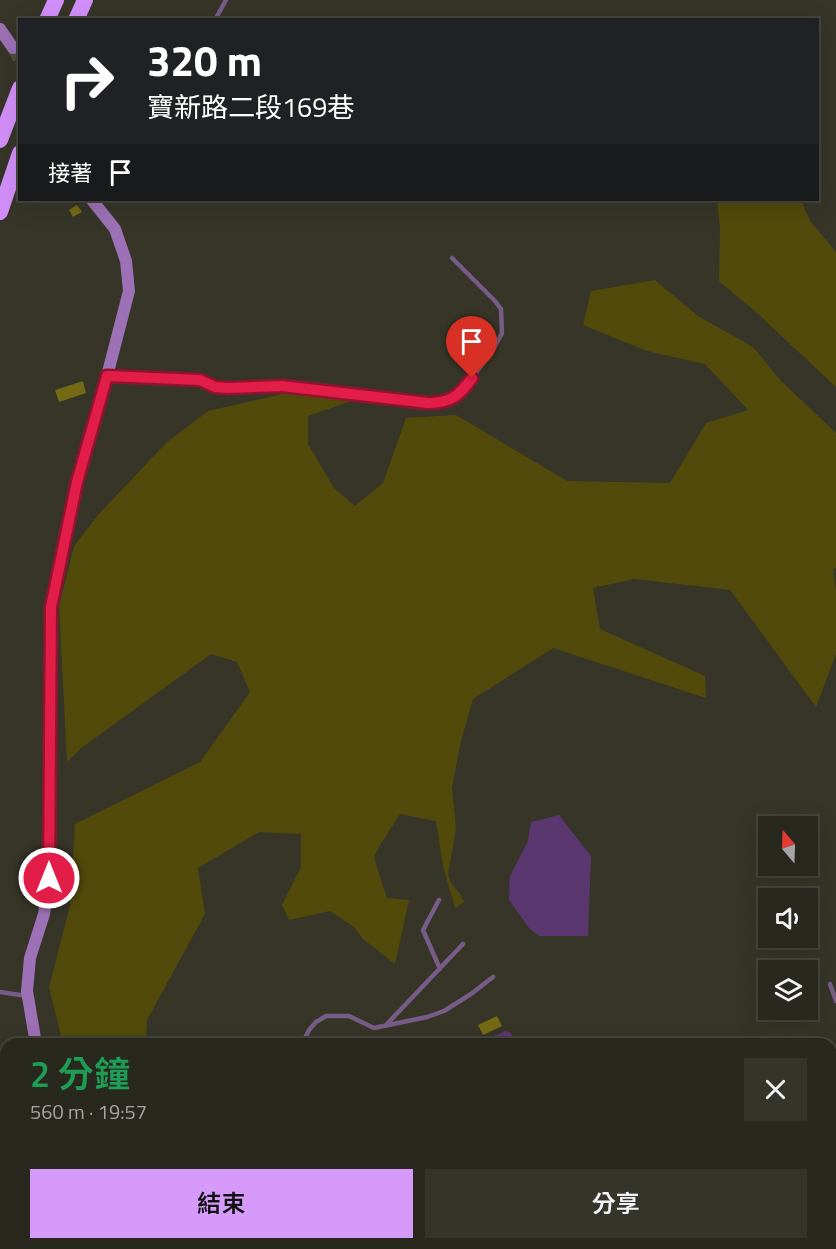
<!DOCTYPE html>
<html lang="zh-TW">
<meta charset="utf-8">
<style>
body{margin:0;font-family:"Titillium Web","Noto Sans TC",sans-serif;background:#34342b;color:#f1f3f6;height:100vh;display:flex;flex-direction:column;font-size:22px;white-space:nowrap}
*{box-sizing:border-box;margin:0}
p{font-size:20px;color:#a5a6a4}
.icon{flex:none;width:33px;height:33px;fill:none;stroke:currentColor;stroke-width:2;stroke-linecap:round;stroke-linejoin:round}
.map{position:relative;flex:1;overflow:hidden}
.drawer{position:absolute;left:0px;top:1038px;width:837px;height:212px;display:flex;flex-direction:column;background:#28281e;border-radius:18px 18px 0 0;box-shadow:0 6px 24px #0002,0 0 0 2px #44443c}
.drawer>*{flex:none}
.hud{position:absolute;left:18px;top:18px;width:801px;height:183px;border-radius:0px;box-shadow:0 6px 24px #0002,0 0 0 2px #44443c;background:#202124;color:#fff;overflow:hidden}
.needle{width:39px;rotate:341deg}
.controls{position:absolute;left:758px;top:816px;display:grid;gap:12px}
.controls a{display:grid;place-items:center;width:60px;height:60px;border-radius:0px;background:#28281e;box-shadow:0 6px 24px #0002,0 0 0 2px #44443c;font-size:30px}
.pin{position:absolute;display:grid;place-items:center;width:51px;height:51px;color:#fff;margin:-62px -26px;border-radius:50% 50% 50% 0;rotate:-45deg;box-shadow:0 0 6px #0007}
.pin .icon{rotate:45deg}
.me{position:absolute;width:66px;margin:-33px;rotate:0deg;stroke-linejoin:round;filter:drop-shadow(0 0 4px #0008)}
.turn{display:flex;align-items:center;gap:21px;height:126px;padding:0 30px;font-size:27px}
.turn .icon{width:78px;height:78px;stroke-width:2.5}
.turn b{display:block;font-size:42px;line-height:51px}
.then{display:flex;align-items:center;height:57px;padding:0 30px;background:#0003;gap:12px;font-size:22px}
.round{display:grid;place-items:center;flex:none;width:63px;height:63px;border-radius:0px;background:#34342b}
.head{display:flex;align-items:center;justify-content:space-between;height:102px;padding:0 30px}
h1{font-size:36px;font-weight:600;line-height:45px;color:#1e9e55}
.button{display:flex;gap:12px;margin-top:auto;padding:12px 30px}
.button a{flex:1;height:69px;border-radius:0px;background:#d69bfa;color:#111;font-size:24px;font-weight:600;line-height:69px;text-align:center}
.button a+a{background:#34342b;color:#f1f3f6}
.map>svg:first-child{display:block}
.green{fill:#524a0b}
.water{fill:#5b3770}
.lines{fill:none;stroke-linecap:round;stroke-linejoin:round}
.stream{stroke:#5b3770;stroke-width:3}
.building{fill:#756a14}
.secondary-tunnel{stroke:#4f4e42;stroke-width:12;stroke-dasharray:12 6;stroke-linecap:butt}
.lane{stroke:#775c87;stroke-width:4.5}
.secondary{stroke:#9c71b5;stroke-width:12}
.highway{stroke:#d28ff9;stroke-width:16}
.route-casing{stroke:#92132f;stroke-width:15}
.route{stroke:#e11d48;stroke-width:10}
</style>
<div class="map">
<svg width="836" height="1249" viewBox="0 0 836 1249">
<rect width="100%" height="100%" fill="#363528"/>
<path class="green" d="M717,200H801L810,221L836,252V387L757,313L719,281L720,227Z
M655,280L698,316L753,347L781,381L836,433V568L833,569L836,592V654L816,707L730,590L634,579L593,588L600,629L705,676L706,698L553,648L473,699L461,741L452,787L456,829L448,875L451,883L460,894L464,902L455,908L443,866L436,821L400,814L380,845L374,858L387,898L409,900L395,964L363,939L354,927L330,911L289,920L282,905L301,867V834L259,832L198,868L205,914L147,1020L146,1044H63L49,987L70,906L75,824L200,762L250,692L237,662L211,654L80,749L67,762L59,606L74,546L98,515L167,442L208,411L295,391L363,397L308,416V444L334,488L355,506L383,483L406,418L456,415L567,481L670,483L706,423L748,410L705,364L647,351L583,325L591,291Z"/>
<path class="water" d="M559,815L591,856L588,936H539L529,928L509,900L510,876L528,841L531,822Z
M506,1031L511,1033L514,1044H491V1037Z"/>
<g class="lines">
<path class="stream" d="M0,1089L6,1096
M105,1244V1249"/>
</g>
<path class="building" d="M77,205L82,212L73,217L69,210Z
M83,381L86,393L59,402L55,390Z
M497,1016L502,1026L483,1035L478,1025Z"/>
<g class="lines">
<path class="secondary-tunnel" d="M13,48L20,61"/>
<path class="lane" d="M215,20L226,0
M110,376L200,380L215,387L228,388L282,386L416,402L438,403L447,401L462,392L493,350L502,333L501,309L495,301L452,258
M439,900L423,930L440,969
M830,984L836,1001
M0,992L27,996
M386,1025L463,944
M302,1044L309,1030L316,1022L326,1016H349L374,1028L427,1017L444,1011L471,994L493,977
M0,1239L6,1238
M487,1244L510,1249
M212,1249L220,1244
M402,1249L413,1244
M532,1249L549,1244"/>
<path class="secondary" d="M0,29L13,48
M36,1044L27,991L30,958L44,914L49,878L51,607L77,482L107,376L129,291L126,261L115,229L92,200
M72,1244L73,1249"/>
<path class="highway" d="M47,20L56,0
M76,20L85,0
M0,140L20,88
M0,212L20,153"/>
</g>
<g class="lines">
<g class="route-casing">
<path id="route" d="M49,878L51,607L77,482L107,376L200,380L215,387L228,388L282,386L428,403C451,403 459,396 472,378"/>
</g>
<use href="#route" class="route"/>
</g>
</svg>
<div class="controls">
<a><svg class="needle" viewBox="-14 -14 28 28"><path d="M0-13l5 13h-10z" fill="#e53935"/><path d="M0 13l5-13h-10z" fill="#a5a6a4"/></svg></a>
<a><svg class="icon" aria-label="sound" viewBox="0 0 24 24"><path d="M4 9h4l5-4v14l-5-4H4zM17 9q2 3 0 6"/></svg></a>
<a><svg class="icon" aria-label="layers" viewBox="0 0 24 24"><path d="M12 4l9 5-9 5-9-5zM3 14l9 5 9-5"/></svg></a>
</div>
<div class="pin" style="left:472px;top:378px;background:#d93025"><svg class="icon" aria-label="arrive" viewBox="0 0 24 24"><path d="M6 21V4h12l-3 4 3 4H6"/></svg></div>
<svg class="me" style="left:49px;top:878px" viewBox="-20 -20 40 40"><circle r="17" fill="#e11d48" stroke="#fff" stroke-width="3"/><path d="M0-11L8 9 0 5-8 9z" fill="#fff"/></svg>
<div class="hud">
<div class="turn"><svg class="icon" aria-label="right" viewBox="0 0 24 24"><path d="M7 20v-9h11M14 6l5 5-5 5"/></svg><div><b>320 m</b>寶新路二段169巷</div></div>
<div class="then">接著<svg class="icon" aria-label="arrive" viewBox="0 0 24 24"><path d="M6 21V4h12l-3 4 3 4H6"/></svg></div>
</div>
<section class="drawer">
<div class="head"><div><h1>2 分鐘</h1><p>560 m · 19:57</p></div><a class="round"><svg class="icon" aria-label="close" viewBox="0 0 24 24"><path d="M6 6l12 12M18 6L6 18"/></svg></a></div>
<div class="button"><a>結束</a><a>分享</a></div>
</section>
</div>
